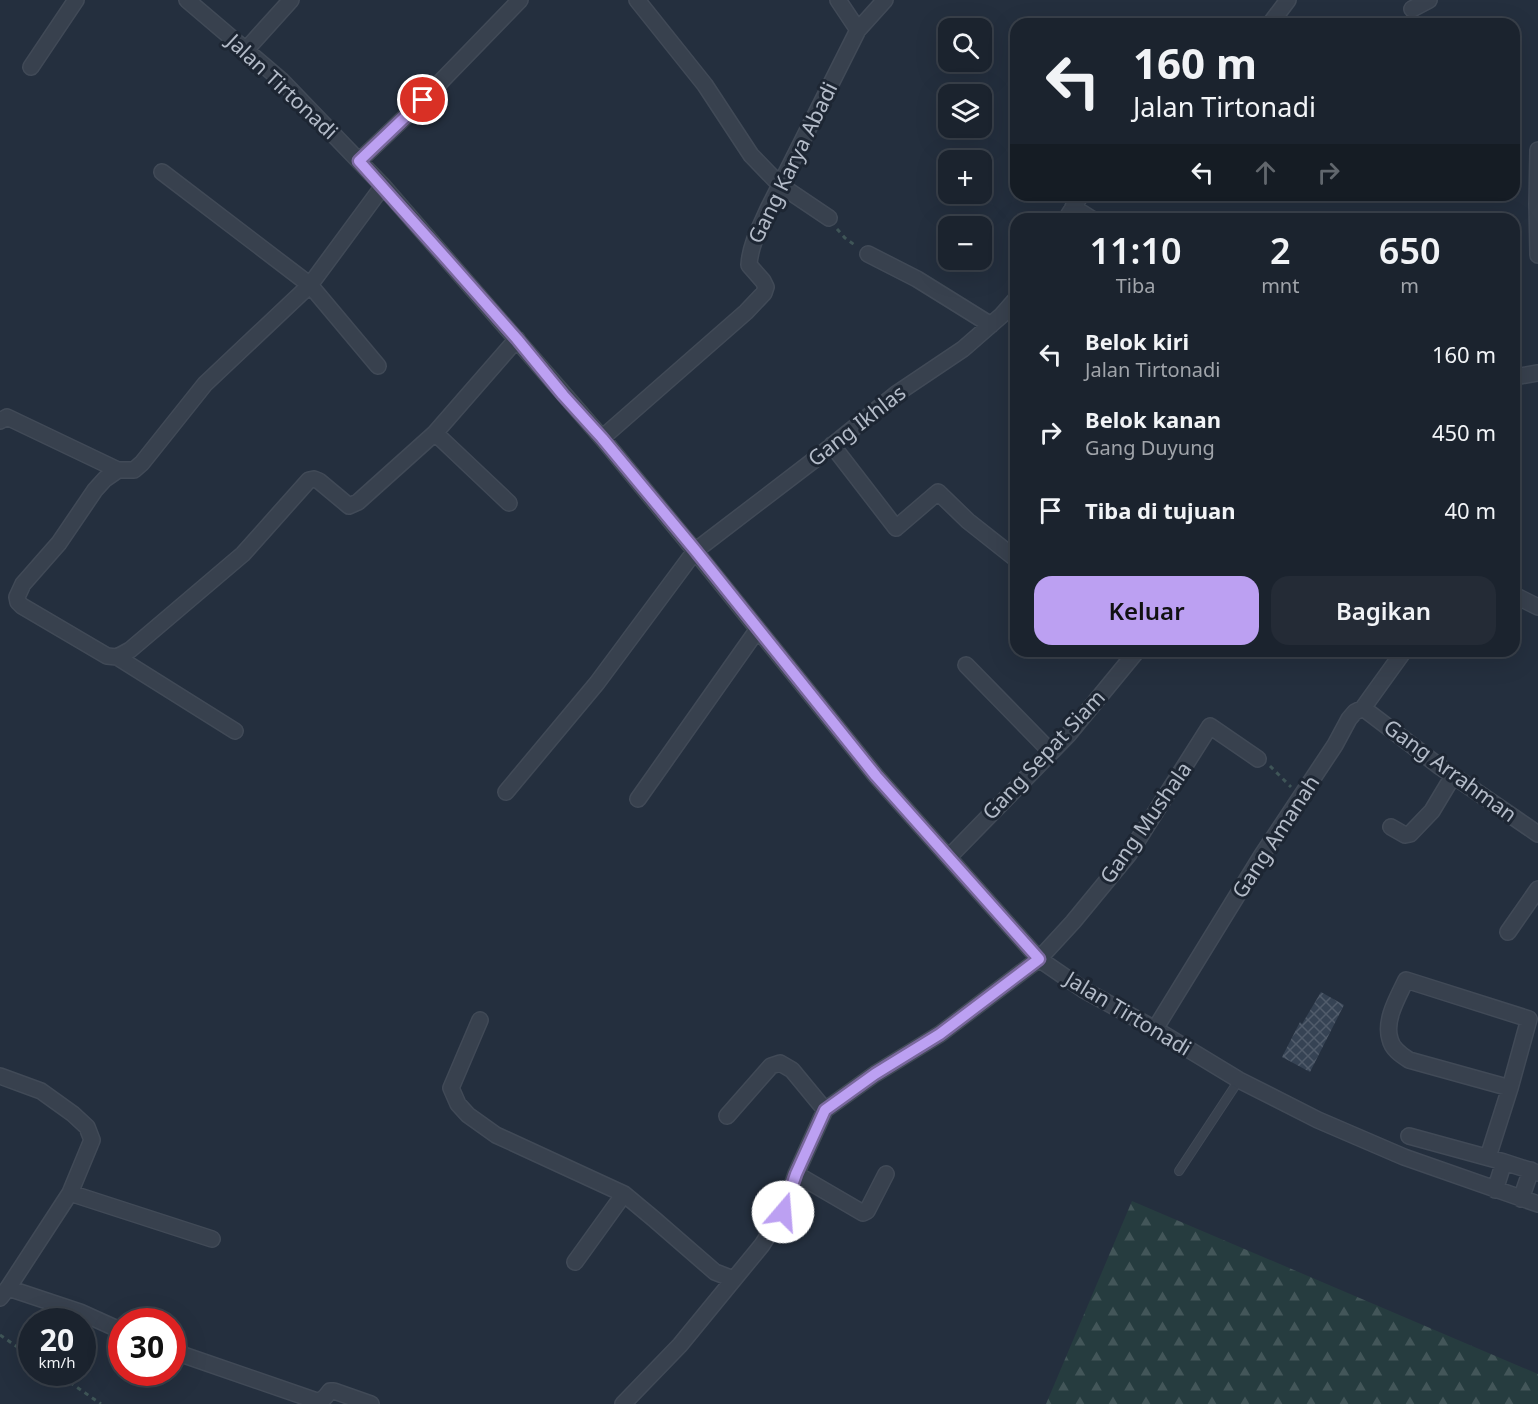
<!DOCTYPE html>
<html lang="id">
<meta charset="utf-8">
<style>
body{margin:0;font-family:"Noto Sans",sans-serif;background:#242b36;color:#f1f3f6;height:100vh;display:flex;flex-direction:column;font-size:22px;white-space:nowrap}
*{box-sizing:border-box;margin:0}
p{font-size:20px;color:#a0a4aa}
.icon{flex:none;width:33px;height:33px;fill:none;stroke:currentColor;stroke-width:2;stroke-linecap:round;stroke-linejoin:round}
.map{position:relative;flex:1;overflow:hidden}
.details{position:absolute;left:1010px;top:213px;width:510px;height:444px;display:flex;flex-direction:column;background:#1b232e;border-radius:18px;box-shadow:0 6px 24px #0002,0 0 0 2px #39404a}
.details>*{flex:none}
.hud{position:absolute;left:1010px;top:18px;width:510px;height:183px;border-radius:18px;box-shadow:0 6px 24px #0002,0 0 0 2px #39404a;background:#1b232e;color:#f1f3f6;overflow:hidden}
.controls{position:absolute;left:938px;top:18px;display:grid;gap:12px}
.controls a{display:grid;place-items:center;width:54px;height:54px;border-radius:12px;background:#1b232e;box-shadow:0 6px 24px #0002,0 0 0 2px #39404a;font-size:30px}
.speed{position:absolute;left:18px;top:1308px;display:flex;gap:12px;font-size:30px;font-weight:700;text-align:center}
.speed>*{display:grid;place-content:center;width:78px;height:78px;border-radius:50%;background:#1b232e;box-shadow:0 6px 24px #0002,0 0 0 2px #39404a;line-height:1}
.speed small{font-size:15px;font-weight:400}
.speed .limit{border:9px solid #d22;background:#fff;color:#111}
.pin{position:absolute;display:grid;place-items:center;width:51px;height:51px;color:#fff;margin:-26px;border:3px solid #fff;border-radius:50%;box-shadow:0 2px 6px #0007}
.me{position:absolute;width:66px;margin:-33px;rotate:18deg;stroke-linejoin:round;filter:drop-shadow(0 0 4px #0008)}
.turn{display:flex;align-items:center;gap:21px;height:126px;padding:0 24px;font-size:27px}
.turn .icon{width:78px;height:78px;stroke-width:2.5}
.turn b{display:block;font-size:42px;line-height:51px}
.lanes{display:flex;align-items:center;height:57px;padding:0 24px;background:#0003;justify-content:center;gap:30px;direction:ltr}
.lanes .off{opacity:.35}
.eta{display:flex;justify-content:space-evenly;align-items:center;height:102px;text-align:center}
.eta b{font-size:36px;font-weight:600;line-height:42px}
.primary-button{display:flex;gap:12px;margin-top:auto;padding:12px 24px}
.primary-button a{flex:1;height:69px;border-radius:18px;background:#bca0f2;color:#111;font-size:24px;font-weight:600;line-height:69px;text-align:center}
.primary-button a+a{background:#242b36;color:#f1f3f6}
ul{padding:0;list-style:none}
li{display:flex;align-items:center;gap:18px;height:78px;padding:0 24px}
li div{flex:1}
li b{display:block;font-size:22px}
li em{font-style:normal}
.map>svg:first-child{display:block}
.forest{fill:url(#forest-firs)}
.building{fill:url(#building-cross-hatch)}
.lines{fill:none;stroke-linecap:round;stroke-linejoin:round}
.lane-casing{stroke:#414a57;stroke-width:10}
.street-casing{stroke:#414a57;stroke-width:18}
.path{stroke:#3f5557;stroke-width:3;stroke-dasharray:4.5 4.5;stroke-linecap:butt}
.lane{stroke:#38414e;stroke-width:8}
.street{stroke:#38414e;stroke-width:15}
.route-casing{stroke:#7a689d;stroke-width:15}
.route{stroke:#bca0f2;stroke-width:10}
.labels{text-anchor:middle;stroke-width:6;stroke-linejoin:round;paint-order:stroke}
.street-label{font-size:21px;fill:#b4bcc9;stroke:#1d2633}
</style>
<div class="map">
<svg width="1538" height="1404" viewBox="0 0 1538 1404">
<defs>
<pattern id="forest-firs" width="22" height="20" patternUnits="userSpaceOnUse" patternTransform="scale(1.5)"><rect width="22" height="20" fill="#263c3f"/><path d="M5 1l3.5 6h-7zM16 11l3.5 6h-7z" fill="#435659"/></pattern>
<pattern id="building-cross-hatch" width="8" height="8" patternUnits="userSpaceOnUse" patternTransform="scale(1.5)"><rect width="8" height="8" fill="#364354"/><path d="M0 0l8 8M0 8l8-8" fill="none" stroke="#515c6b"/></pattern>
</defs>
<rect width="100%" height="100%" fill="#242f3e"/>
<path class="forest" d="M1132,1201L1538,1374V1404H1046Z"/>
<path class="building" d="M1321,992L1344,1005L1310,1072L1282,1057L1300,1022L1302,1024Z"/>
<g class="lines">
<g class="lane-casing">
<path id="lane" d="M1179,1171L1239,1080"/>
</g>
<g class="street-casing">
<path id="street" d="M187,0L281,80L383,186L602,438L695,551L876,776L1039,959L1084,990L1155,1029L1239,1080L1318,1120L1404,1157L1538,1204
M637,0L705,85L751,155L780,185L829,218
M838,0L858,30
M1412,9L1429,0
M1270,24L1288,0
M245,51L291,0
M31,67L76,0
M1538,150L1537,204L1538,255
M359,161L423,100L520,0
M162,172L310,285L378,366
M1073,207L1092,219
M1066,219L1081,195
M868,254L917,279L991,325
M1514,377L1538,373
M0,421L7,417L118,470H134L142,463L205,384L310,285L383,186
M435,433L509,503
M602,438L746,312L764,293L766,287L763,281L749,265C750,245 761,225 769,207L858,30L885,0
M832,445L896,528L938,492L968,521L1016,559
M118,470L105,479L95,490L59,543L23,584L17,597L18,602L22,606L107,656L117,657L130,650L243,554L309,480L314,479L319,481L349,506L358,502L435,433L517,339
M1514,595L1538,607
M117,657L235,731
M966,665L1051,752
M1363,708L1439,766L1538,834
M506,792L597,683L695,551L814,460L896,394L963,349L1002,315L1016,299
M638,799L758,629
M1391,827L1405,835L1410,834L1432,811L1453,776
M949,857L1068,735L1137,651
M1508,932L1538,889
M480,1020L451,1088L458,1104L468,1115L496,1135L624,1194L654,1219L715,1272L733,1279
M1155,1029L1262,855L1335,745L1349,719L1355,712L1363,708L1404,651
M0,1076L41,1091L73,1114L87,1127L92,1140L70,1193L8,1288
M727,1116L771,1066L780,1063L792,1070L825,1110
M1409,1136L1504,1162L1538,1173
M1488,1157L1510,1088L1529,1019L1406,980C1398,997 1384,1020 1390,1039C1392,1049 1401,1055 1409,1060L1510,1088
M796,1174L863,1213L867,1211L886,1174
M1495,1190L1504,1162
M70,1193L212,1239
M1521,1199L1531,1170
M575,1262L624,1194
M0,1298L8,1288L80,1312L122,1331
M172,1351L317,1401C324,1400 326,1396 330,1391H334L371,1404
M623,1404L680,1345L762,1245L783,1212L796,1174L825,1110L875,1074L940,1034L1039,959L1073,922L1129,854L1210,726L1258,759"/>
</g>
<path class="path" d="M837,229L845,238L856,246
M1270,766L1291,787
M0,1335L32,1357
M55,1372L101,1404"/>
<use href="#lane" class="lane"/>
<use href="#street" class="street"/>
</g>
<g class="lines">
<g class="route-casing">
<path id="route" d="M423,100L359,161L442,254L517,339L563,395L602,438L695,550L876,776L1039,959L940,1034L875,1074L825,1110L796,1174L783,1212"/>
</g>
<use href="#route" class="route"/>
</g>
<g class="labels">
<g class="street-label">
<text transform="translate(282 87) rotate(43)" y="7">Jalan Tirtonadi</text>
<text transform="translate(793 163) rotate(-64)" y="7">Gang Karya Abadi</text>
<text transform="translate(857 426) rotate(-38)" y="7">Gang Ikhlas</text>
<text transform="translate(1044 755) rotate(-47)" y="7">Gang Sepat Siam</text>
<text transform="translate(1450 771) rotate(36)" y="7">Gang Arrahman</text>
<text transform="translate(1146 823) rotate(-55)" y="7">Gang Mushala</text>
<text transform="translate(1276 837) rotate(-57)" y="7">Gang Amanah</text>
<text transform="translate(1128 1014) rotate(31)" y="7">Jalan Tirtonadi</text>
</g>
</g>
</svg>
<div class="controls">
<a><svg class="icon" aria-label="search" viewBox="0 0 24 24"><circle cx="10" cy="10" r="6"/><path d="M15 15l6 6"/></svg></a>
<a><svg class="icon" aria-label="layers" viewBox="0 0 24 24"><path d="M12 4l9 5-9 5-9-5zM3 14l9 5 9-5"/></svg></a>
<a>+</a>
<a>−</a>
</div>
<div class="speed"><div>20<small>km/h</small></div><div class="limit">30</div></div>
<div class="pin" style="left:423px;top:100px;background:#d93025"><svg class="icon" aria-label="arrive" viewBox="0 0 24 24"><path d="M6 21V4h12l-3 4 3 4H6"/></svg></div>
<svg class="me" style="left:783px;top:1212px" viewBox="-20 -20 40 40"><circle r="19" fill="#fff"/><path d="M0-13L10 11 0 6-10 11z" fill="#bca0f2"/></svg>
<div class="hud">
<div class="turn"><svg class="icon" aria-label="left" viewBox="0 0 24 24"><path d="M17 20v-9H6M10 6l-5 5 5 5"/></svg><div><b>160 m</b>Jalan Tirtonadi</div></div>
<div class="lanes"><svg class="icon" aria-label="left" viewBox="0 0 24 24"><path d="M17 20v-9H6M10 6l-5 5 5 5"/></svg><svg class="icon off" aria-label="ahead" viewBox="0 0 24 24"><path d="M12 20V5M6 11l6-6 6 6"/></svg><svg class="icon off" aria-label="right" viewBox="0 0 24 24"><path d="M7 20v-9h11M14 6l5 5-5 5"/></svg></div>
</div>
<section class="details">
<div class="eta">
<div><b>11:10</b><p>Tiba</p></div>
<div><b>2</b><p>mnt</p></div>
<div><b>650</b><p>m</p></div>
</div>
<ul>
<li><svg class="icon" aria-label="left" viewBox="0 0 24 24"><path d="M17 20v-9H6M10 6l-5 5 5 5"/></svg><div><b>Belok kiri</b><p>Jalan Tirtonadi</p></div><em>160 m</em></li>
<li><svg class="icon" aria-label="right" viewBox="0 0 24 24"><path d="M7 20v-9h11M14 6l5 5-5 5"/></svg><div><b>Belok kanan</b><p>Gang Duyung</p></div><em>450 m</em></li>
<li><svg class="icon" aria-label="arrive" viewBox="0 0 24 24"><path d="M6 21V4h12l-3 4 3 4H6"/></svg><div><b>Tiba di tujuan</b></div><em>40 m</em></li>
</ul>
<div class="primary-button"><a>Keluar</a><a>Bagikan</a></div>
</section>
</div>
